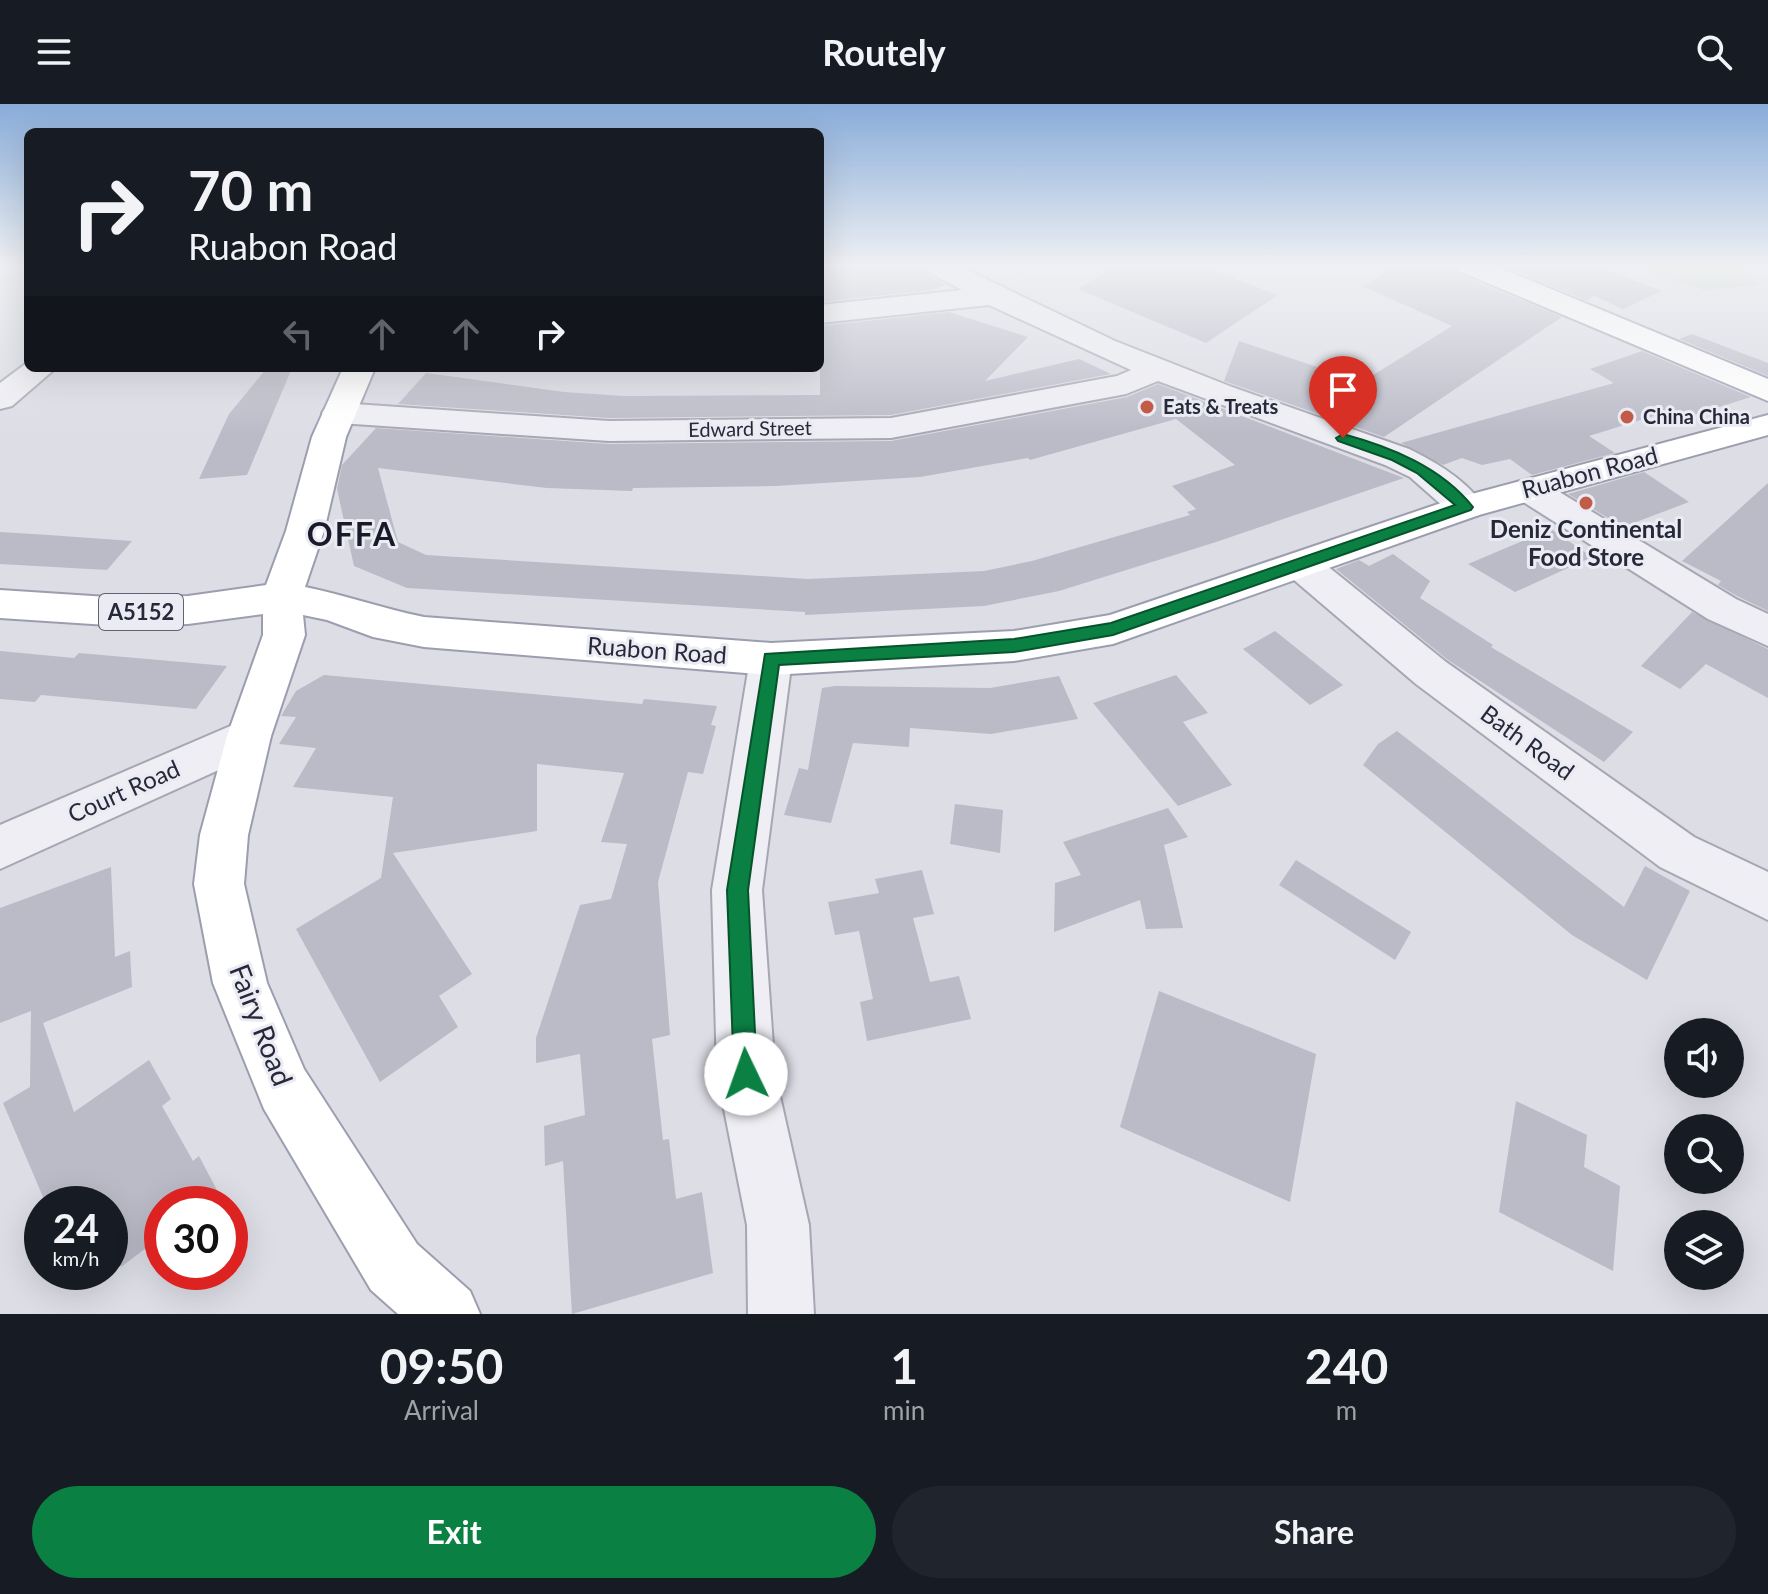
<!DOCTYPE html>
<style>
body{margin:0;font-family:Lato,sans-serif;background:#20242c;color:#f1f3f6;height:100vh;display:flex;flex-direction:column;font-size:30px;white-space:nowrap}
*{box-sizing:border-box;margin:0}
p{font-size:26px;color:#9ea1a6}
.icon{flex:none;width:44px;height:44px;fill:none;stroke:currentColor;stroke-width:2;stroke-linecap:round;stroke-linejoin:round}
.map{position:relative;height:1210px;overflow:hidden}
.drawer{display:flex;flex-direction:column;background:#171b24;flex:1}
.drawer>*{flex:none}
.top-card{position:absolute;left:24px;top:24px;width:800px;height:244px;border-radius:12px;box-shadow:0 8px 32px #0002;background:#171b24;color:#f1f3f6;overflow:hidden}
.tools{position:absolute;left:1664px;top:914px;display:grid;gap:16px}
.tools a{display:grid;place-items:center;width:80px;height:80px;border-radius:50%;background:#171b24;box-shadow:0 8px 32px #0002;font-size:40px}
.speed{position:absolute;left:24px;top:1082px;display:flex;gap:16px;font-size:40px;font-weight:700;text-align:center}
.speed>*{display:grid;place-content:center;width:104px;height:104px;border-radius:50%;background:#171b24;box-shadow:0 8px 32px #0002;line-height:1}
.speed small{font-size:20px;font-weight:400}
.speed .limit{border:12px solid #d22;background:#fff;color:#111}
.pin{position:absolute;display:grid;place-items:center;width:68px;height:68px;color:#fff;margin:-82px -34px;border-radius:50% 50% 50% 0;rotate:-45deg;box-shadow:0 0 8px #0007}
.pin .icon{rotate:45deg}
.me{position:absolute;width:88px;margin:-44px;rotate:357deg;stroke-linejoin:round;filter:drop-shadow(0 0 6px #0008)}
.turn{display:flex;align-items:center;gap:28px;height:168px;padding:0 32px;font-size:36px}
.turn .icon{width:104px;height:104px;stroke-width:2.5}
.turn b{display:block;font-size:56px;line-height:68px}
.lanes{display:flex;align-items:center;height:76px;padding:0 32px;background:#0003;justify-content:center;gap:40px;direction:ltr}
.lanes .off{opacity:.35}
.eta{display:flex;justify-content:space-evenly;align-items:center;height:136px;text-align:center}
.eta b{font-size:48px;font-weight:700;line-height:56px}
.cta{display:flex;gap:16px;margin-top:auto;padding:16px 32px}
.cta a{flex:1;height:92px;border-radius:48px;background:#0b8043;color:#fff;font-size:32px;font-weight:700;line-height:92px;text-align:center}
.cta a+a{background:#20242c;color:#f1f3f6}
header{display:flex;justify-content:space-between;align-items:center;height:104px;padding:0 32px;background:#171b24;font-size:36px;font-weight:700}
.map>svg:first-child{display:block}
.green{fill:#becebf}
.building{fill:#babbc7;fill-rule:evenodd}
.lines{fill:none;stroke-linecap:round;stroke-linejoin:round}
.minor-casing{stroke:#a6a7b2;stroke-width:4}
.major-casing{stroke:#9c9eaf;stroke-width:4}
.minor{fill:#eeeef4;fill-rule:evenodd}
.major{fill:#fff;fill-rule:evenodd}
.route{fill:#0b8043;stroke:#07532c;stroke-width:2}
.poi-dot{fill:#c15c49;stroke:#ebecf3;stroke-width:3}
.labels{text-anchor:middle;stroke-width:6;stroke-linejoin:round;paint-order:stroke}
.far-poi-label{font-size:20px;font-weight:bold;fill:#27283a;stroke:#ebecf3;text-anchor:start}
.far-street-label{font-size:20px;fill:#27283a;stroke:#ebecf3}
.shield{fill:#ebecf3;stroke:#626372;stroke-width:2}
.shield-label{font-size:22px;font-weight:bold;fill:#27283a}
.street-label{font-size:24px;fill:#27283a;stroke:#ebecf3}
.poi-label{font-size:24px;font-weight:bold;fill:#27283a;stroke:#ebecf3}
.near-street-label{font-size:28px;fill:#27283a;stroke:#ebecf3}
.district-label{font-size:32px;font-weight:bold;letter-spacing:2px;fill:#191a2a;stroke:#ebecf3}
</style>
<header><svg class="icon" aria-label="menu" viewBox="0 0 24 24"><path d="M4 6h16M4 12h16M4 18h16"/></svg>Routely<svg class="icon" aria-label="search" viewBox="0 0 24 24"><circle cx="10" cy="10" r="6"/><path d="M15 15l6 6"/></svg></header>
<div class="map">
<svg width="1768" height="1210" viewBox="0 0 1768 1210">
<rect width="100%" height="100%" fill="#dcdde5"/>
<path class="green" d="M1632,161H1743L1757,181L1703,186Z"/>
<path class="building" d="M820,161H919L925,170L945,181L933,186L820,198Z
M1117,161H1200L1278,191L1206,239L1078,185Z
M1399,161H1452L1458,170L1562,213L1384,333L1224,277L1239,237L1362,278L1452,222L1362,182Z
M1501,161H1594L1662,187L1623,205L1594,192L1587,197Z
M949,208L1028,233L985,277L1079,255L1111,270L891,311L609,314L398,300L426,269L564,288L624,292L820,291V222Z
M1692,230L1768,259V272L1679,235Z
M1642,247L1751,293L1678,316L1663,309L1589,332L1615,349L1532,371L1510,355L1482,361L1462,354L1443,361L1401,339L1614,279L1590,265Z
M267,264H292L247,371L199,375L229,310Z
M1158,280L1404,374L1213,439L1059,487L984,502L805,511V508L407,484L354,462L337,385L342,361L376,324L609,340L891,337L1127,293ZM1176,315L1235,361L1172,382L1196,405L1187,408L1190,411L1032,457L984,467L808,475L426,451L398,438L378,364L547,384L632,387L633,384L775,382L920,373L1028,354L1030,356Z
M1644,368L1689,398L1623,423L1568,390Z
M1768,379V507L1737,492L1718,481L1721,477L1682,457Z
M1551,425L1592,453L1515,488L1468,460Z
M0,428L49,431L132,437L107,466L0,460Z
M1393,450L1430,477L1420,494L1493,541L1491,543L1633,628L1604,658L1448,556L1336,465L1359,456L1369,462Z
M1692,508L1768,545V594L1706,560L1680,585L1641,562Z
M1275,527L1343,581L1310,601L1243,545Z
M0,547L74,554L79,549L227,562L196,605L41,591L35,598L0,595Z
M324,571L642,600L644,595L717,602L711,621L716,622L703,670L688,668L658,778L670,931L652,935L663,1036L669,1035L676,1095L702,1088L713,1169L572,1210L563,1057L545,1062L544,1022L585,1011L580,950L536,959V934L580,801L611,795L627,740L601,738L624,669L537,660V727L393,749L472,870L439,892L458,923L380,978L296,825L381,774L393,693L293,683L316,644L279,640L296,613L281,612L296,587Z
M1176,571L1208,609L1183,618L1232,681L1178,702L1093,599Z
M1059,572L1078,615L991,630L910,624L909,643L853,639L831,719L784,711L799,664L808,666L822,584L835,582L990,584Z
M1397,627L1624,803L1645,762L1690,787L1647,876L1572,831L1363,661L1378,640Z
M955,700L1003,706L1000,749L950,740Z
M1168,704L1188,733L1164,741L1183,824L1146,825L1140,796L1054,828L1055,779L1081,771L1063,738Z
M1296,756L1411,828L1395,856L1279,781Z
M111,763L115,853L130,847L132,883L43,919L74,1008L149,956L171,995L162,1002L193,1057L199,1052L218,1088L203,1100H162V1132L121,1163L110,1139V1100H46L3,999L30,983L31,907L0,919V804Z
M922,766L934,810L913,814L930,878L959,872L971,915L867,937L860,898L873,895L859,827L835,831L828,798L879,789L875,775Z
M1159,887L1316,950L1290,1098L1120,1023Z
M1516,997L1587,1031L1584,1063L1620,1082L1613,1167L1499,1108Z"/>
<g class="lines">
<g class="minor-casing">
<path id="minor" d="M922,161H957L1115,237L1232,283L1409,345C1436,358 1468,377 1484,403L1479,411L1466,415L1453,411L1410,373L1385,361L1158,277L1126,290L891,334L609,337L339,319L327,316L322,309L327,302L339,299L609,317L891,314L1117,272L1131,266L989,201L820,219V201L962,186L926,167Z
M28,258V264H56L12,302L0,305V279Z
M1530,375L1543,378L1736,495L1768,510V542L1708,515L1517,394L1512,386L1517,378Z
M1301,448L1315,452L1446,558L1694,733L1768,768V816L1660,763L1416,580L1287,470L1282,461L1287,452Z
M771,539L786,544L792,555L762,786L775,970L809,1121L814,1210H748L747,1121L717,970L712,786L750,555L756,544Z
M249,614L265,619L271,632L265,645L0,765V721Z"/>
</g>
<g class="major-casing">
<path id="major" d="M1455,161H1493L1768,275V297L1459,167Z
M343,264H375L346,333L324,427L305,483C346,491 383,505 424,513L771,539L1014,527L1110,511L1453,395L1768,311V331L1479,411L1113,540L1014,557L771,571L424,543L373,533L327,516L303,511L305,531L271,632L248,731L244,780L267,879L304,965L417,1140L470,1187L480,1210H398L371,1186L264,1005L213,879L194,780L200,731L227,632L263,531V510L188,520L123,522L0,514V486L123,494L188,492L266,481L286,427L312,333Z"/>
</g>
<use href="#minor" class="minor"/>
<use href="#major" class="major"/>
</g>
<linearGradient id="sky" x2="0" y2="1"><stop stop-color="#88acd9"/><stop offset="0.49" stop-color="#eff0f3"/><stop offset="1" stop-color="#eff0f3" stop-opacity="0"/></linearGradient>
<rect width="1768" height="330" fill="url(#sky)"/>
<path class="route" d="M1343,330C1391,343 1441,363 1473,403L1471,406L1113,531L1014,548L779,561L748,786L757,970L754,978L746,982L737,978L734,970L727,786L765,550L1014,535L1111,519L1455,401L1417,369L1392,356L1338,337L1336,334Z"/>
<g class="poi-dot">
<circle cx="1147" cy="303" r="8"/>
<circle cx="1627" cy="313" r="8"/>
<circle cx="1586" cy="399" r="8"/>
</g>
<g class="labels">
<g class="far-poi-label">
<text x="1163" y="310">Eats &amp; Treats</text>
<text x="1643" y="320">China China</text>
</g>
<g class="far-street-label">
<text transform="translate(750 325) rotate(-1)" y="7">Edward Street</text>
</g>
<rect class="shield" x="99" y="490" width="84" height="36" rx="6"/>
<g class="shield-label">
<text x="141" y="516">A5152</text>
</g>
<g class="street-label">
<text transform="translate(1590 369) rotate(-15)" y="8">Ruabon Road</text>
<text transform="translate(657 547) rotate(4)" y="8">Ruabon Road</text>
<text transform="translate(1527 639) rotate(36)" y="8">Bath Road</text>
<text transform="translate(124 688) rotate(-24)" y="8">Court Road</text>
</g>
<g class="poi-label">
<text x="1586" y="434">Deniz Continental<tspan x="1586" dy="28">Food Store</tspan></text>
</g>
<g class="near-street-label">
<text transform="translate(261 921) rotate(69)" y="10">Fairy Road</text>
</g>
<g class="district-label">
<text x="352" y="442">OFFA</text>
</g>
</g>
</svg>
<div class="tools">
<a><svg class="icon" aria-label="sound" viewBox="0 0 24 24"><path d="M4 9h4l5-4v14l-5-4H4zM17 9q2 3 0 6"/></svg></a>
<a><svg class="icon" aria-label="search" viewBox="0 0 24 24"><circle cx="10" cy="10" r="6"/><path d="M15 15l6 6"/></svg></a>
<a><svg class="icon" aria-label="layers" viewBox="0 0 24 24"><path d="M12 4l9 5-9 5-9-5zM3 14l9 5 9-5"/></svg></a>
</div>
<div class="speed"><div>24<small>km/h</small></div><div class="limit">30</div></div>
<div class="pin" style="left:1343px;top:334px;background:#d93025"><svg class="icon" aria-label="arrive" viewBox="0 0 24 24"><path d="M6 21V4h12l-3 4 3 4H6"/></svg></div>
<svg class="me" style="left:746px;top:970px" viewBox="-20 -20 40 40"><circle r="19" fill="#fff"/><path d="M0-13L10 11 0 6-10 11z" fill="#0b8043"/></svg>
<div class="top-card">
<div class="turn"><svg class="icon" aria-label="right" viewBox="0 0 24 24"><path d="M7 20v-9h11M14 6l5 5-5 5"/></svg><div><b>70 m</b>Ruabon Road</div></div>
<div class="lanes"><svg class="icon off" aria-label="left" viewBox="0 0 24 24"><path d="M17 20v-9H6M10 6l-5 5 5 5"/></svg><svg class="icon off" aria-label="ahead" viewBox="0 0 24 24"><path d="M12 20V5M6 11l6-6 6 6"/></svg><svg class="icon off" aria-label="ahead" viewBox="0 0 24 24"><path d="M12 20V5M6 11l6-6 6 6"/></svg><svg class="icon" aria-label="right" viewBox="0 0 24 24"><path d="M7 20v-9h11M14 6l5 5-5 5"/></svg></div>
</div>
</div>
<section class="drawer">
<div class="eta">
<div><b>09:50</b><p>Arrival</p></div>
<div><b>1</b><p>min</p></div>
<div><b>240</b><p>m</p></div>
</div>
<div class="cta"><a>Exit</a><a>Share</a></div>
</section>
